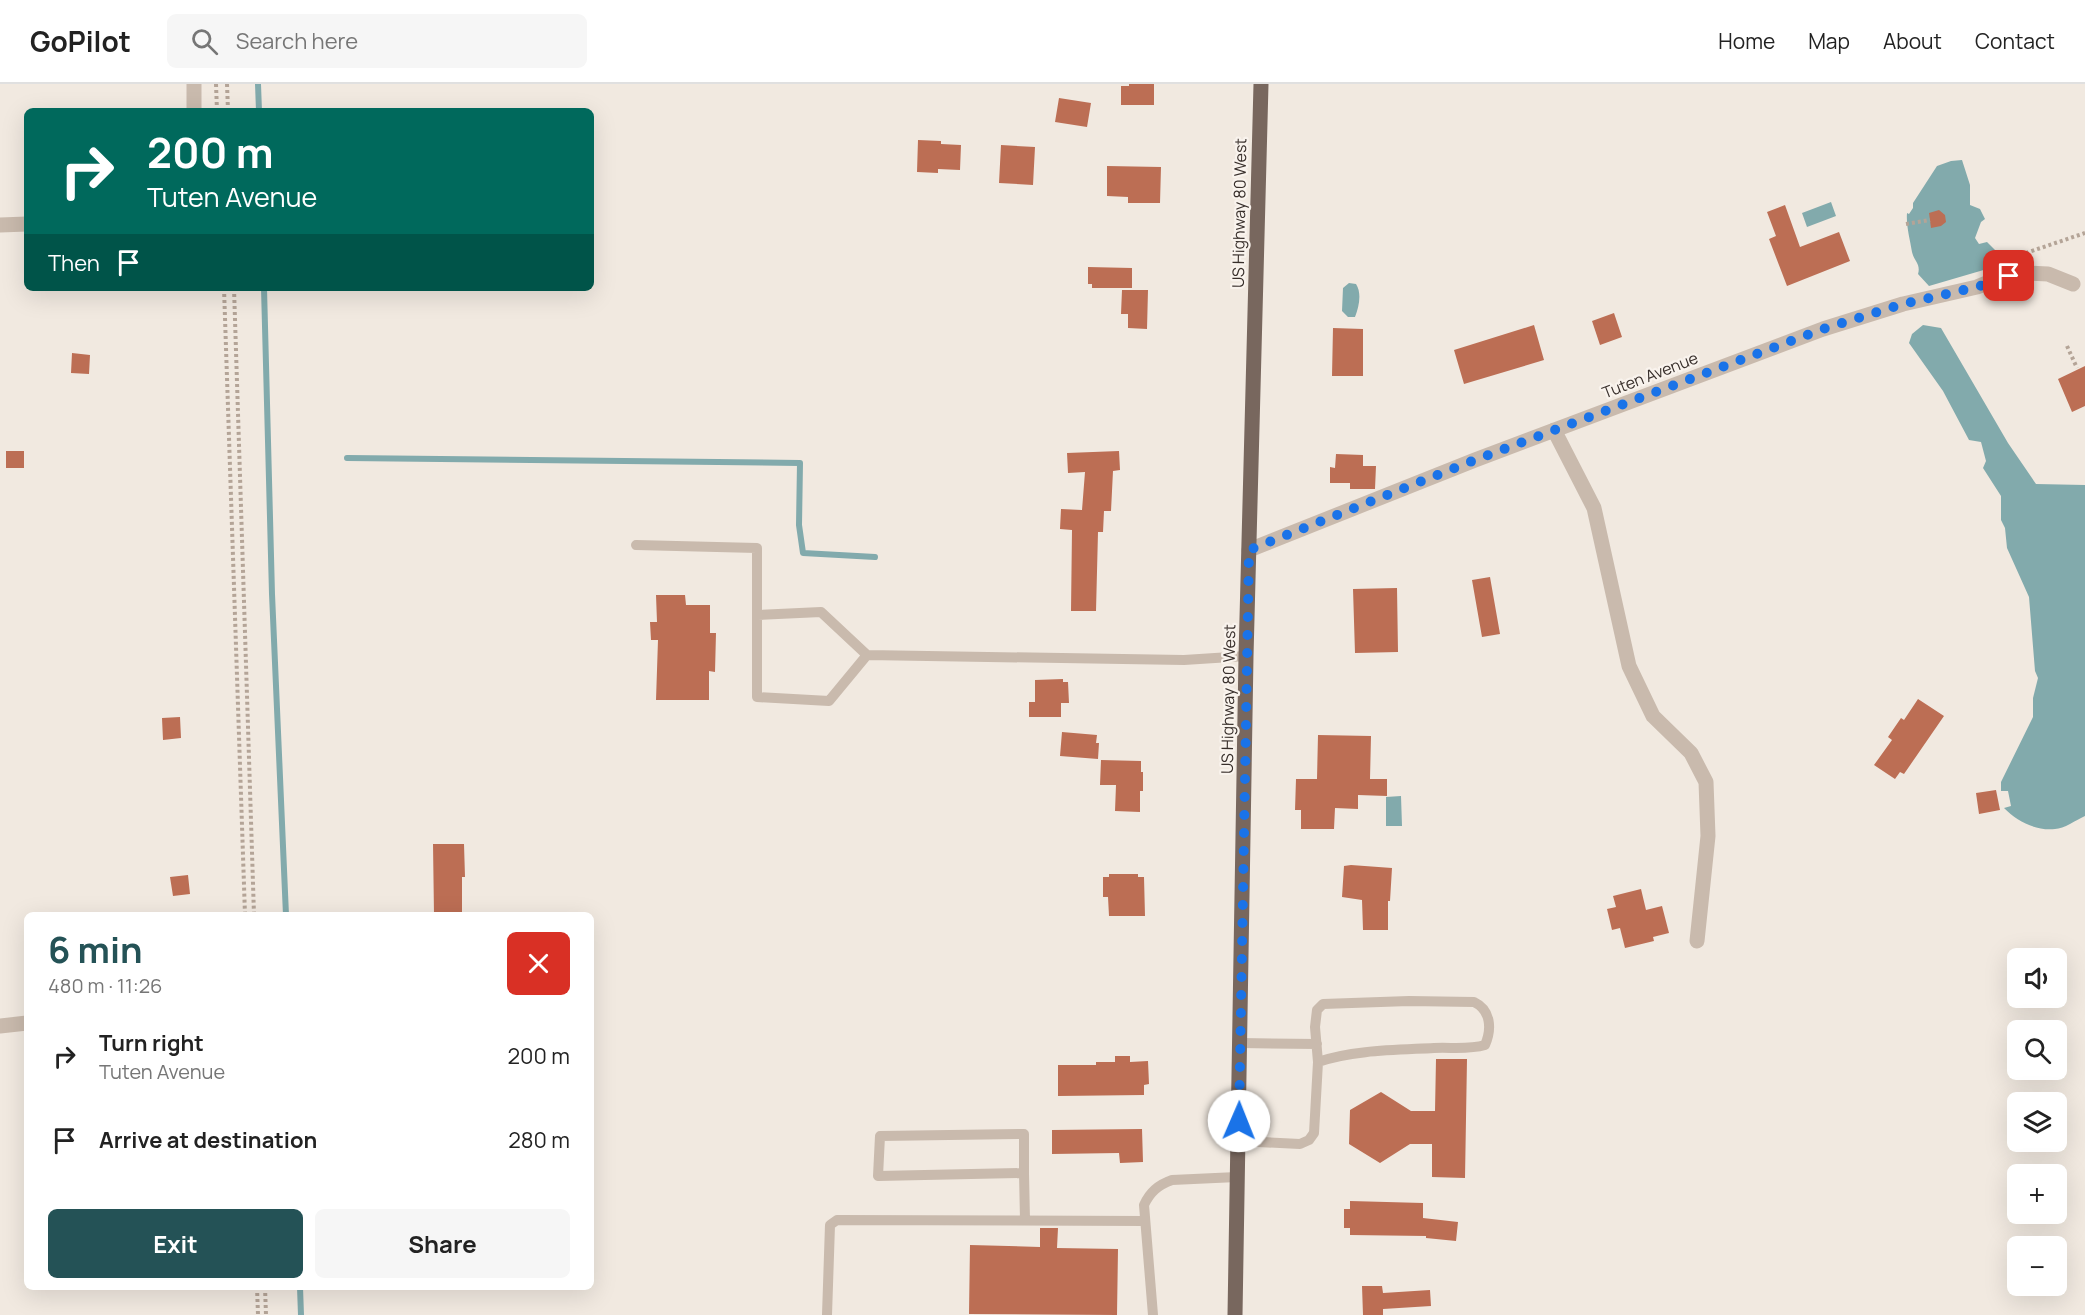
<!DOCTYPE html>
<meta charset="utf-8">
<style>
body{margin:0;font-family:Manrope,sans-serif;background:#f6f6f6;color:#222;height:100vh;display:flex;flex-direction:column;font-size:22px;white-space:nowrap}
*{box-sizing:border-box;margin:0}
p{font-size:20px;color:#767676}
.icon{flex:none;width:33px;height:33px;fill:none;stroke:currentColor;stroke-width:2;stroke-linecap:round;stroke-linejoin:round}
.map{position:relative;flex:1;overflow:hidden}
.side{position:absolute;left:24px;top:828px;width:570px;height:378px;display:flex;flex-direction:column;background:#fff;border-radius:9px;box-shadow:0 6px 24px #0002}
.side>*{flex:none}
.banner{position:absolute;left:24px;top:24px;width:570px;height:183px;border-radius:9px;box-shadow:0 6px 24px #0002;background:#00695c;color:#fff;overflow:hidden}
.tools{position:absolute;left:2007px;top:864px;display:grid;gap:12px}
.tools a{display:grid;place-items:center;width:60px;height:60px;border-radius:9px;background:#fff;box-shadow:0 6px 24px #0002;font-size:30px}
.pin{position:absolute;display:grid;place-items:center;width:51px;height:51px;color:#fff;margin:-26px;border-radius:12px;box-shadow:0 3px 9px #0006}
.me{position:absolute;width:66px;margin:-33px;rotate:1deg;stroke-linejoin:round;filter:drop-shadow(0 0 4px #0008)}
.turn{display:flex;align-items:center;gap:21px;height:126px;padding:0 24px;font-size:27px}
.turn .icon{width:78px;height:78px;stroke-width:2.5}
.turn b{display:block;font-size:42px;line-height:51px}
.then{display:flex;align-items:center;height:57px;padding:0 24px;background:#0003;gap:12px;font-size:22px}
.round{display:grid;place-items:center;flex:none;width:63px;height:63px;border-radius:9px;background:#f6f6f6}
.head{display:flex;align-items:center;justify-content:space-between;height:102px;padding:0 24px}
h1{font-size:36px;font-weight:700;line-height:45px;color:#245256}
.cta{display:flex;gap:12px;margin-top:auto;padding:12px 24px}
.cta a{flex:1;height:69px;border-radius:9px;background:#245256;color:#fff;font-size:24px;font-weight:700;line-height:69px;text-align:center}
.cta a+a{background:#f6f6f6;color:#222}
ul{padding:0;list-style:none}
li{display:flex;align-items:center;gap:18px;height:84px;padding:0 24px}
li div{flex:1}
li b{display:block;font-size:22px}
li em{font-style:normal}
header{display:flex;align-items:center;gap:36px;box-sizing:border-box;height:84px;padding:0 30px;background:#fff;border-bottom:2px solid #e0e0e0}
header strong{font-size:28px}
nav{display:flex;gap:33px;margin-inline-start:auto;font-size:21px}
.search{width:420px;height:54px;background:#f6f6f6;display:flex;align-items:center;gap:15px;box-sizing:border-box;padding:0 21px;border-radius:9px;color:#767676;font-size:22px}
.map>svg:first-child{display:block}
.water{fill:#82aaac}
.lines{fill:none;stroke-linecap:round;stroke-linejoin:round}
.stream{stroke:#82aaac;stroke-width:6}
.building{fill:#bc6e54}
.path{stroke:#b4a497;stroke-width:4;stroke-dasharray:3 3;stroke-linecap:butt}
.service{stroke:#c9baad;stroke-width:10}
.minor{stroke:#c9baad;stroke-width:15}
.primary{stroke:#78675e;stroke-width:15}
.route{stroke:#1a73e8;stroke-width:10;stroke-dasharray:0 18}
.labels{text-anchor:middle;stroke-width:4.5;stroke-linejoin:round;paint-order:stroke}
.street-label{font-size:16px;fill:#382f2b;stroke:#f9f3ed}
</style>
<header>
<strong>GoPilot</strong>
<div class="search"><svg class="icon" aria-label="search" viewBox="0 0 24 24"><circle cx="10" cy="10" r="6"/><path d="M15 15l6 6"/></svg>Search here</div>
<nav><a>Home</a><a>Map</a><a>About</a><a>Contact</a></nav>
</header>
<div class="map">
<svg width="2085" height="1231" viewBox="0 0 2085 1231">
<rect width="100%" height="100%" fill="#f1e9e0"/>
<path class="water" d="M1962,76L1970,101V121L1980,125L1985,135L1981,138L1975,154L1979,160L1987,158L1995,166V178L1987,185L1929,202L1918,190C1921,180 1914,177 1912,168C1910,155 1906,142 1907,129L1909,130L1913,124V119L1937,82L1951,77Z
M1831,118L1836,132L1807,143L1802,129Z
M1349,199L1356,200C1362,209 1359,223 1355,233H1348L1342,227L1343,204Z
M1923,241L1941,244L2008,359L2036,400L2085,401V732C2076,736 2064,745 2055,745C2035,747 2017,737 2004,724L2011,722L2008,707H2001V698L2033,633V614L2038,594L2035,587L2029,513L2007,464L2005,444L2001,436V412L1983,384L1986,377L1981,358L1969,356L1943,307L1909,259L1912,250Z
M1401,712L1402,742H1386V713Z"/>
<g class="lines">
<path class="stream" d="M258,0L259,27
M264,204L272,510L286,831
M347,374L800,379L799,441L803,469L875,473
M300,1203L301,1231"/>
</g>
<path class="building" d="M1129,0H1154V21H1121V2H1129Z
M1059,14L1091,19L1087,43L1055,38Z
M918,56L941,57V60L961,61L960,86L938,85V89L917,88Z
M1001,61L1035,63L1033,101L999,99Z
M1107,82L1161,83L1160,119H1128V113L1107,112Z
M1785,121L1800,163L1839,148L1850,177L1787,202L1769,155L1776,152L1767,128Z
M1939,126L1945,131L1946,138L1941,142L1931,144L1929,129Z
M1088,183L1132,184V204H1092V200H1088Z
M1122,206H1148L1147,245L1128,244V230H1121Z
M1614,229L1622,253L1600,261L1592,237Z
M1534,241L1544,276L1464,300L1454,266Z
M1333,244L1363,245V292H1332Z
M72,269L90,271L89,290L71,289Z
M2085,282V322L2072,328L2058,295Z
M6,367H24V384H6Z
M1119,367L1120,386L1113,387L1111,427H1104L1103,448H1098L1096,527H1071L1072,446L1060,445L1061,425L1082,426L1085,388L1068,389L1067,369Z
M1336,370L1363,371V382H1376L1375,405H1350V399H1330V383L1335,384Z
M1490,493L1500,550L1482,553L1472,496Z
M1397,504L1398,568L1355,569L1353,505Z
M656,511H685L686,521H710V549H716L715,588L709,587V616H656L658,556H651L650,538H657Z
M1063,595V598H1068L1069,619H1061V633H1029V618H1035V596Z
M1918,615L1944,632L1904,690L1900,688L1895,695L1874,681L1892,656L1888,653L1901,634L1904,636Z
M180,633L181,654L163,656L162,634Z
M1062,648L1097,651L1096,659H1099L1098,675L1060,672Z
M1318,651L1371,652L1370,695H1387V712L1358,711V725L1335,724L1334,745H1301V726H1295L1296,695H1317Z
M1101,676L1141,677V688H1143V707H1140V728L1115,727L1116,701H1100Z
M1996,706L2000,726L1979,730L1976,709Z
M433,760H464L465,793H462V831H434Z
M1351,781L1392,784L1390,817H1388V846H1363L1362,816L1342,813L1344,782Z
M1109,790H1138V793H1144L1145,832H1109L1108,813H1103V793H1109Z
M188,791L190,810L173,812L170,793Z
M1641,805L1646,826L1662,822L1669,849L1653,853L1654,857L1625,864L1620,844L1612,846L1607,825L1616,823L1613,812Z
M1115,972H1130V978L1148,977L1149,1000L1144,1001V1011L1058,1012V981H1096V978H1115Z
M1436,975H1467L1465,1094L1432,1093V1060H1410L1380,1079L1349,1060L1350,1026L1381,1008L1411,1027H1435Z
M1142,1045L1143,1078L1120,1079L1119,1069L1052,1070V1046Z
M1350,1117L1423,1119V1134L1458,1138L1456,1157L1426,1154V1152L1350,1151V1144H1344V1125H1350Z
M1040,1144H1058L1057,1164L1118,1165L1117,1231L969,1230L970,1161L1040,1163Z
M1362,1202H1382L1383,1209L1430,1206L1431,1222L1383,1225V1231H1363Z"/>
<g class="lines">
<path class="path" d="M216,0L217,27
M227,0L228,27
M1906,140L1930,136
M2020,171L2085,149
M224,204L245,831
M234,204L254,831
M2067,262L2077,284
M257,1203L258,1231
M265,1203L266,1231"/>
<path class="service" d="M636,461L757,464V613L829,617L867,571
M758,531L821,528L867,571L1184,576L1246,572
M1241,959L1317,960
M1239,1057L1300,1060L1309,1056L1314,1049L1318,978L1315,943L1317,926L1323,920L1409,917L1474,918C1491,926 1492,945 1485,961C1468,966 1451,963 1434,964C1397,966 1352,966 1318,978
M1024,1089V1050L880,1052L878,1092L1024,1089L1025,1136
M827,1231L830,1141L837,1136L1145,1137
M1153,1231L1144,1121C1150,1108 1158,1101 1172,1096L1237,1093"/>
<path class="minor" d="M194,0V27
M0,141L27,140
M1554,346L1594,424L1629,582L1653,632L1691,669L1706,698L1708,752L1697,857
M1249,466L1475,376L1823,245L1903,220L1977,203L1994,196L2024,189L2048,190L2073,200
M0,942L27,939"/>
<path class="primary" d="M1235,1231L1246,572L1261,0"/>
</g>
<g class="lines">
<path class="route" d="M1239,1037L1249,466L1475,376L1823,245L1903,220L1977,203L2009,192"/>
</g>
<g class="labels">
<g class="street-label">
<text transform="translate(1239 129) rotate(-89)" y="6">US Highway 80 West</text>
<text transform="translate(1650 291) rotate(-21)" y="6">Tuten Avenue</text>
<text transform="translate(1228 615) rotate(-89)" y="6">US Highway 80 West</text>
</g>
</g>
</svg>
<div class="tools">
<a><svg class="icon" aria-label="sound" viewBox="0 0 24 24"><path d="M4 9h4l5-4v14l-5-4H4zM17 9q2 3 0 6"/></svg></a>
<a><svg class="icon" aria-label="search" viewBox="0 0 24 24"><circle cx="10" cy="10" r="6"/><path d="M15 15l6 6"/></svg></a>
<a><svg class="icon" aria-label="layers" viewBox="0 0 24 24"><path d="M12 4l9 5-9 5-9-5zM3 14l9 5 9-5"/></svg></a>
<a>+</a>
<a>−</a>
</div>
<div class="pin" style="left:2009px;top:192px;background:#d93025"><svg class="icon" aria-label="arrive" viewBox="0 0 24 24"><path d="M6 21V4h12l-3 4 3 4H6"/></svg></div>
<svg class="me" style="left:1239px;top:1037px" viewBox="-20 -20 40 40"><circle r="19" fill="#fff"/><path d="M0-13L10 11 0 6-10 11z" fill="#1a73e8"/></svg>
<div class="banner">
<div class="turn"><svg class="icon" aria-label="right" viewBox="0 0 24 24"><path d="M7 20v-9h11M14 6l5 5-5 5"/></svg><div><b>200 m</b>Tuten Avenue</div></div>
<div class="then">Then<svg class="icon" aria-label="arrive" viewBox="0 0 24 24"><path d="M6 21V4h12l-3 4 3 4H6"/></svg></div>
</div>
<section class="side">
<div class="head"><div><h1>6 min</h1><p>480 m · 11:26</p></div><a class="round" style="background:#d93025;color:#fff"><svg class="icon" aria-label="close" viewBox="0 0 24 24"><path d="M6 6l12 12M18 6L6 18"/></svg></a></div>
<ul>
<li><svg class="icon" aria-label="right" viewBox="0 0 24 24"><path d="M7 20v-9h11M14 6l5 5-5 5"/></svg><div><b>Turn right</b><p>Tuten Avenue</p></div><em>200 m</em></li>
<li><svg class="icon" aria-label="arrive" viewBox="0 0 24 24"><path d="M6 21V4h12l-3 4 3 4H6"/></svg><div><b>Arrive at destination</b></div><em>280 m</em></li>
</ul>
<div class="cta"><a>Exit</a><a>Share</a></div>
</section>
</div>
